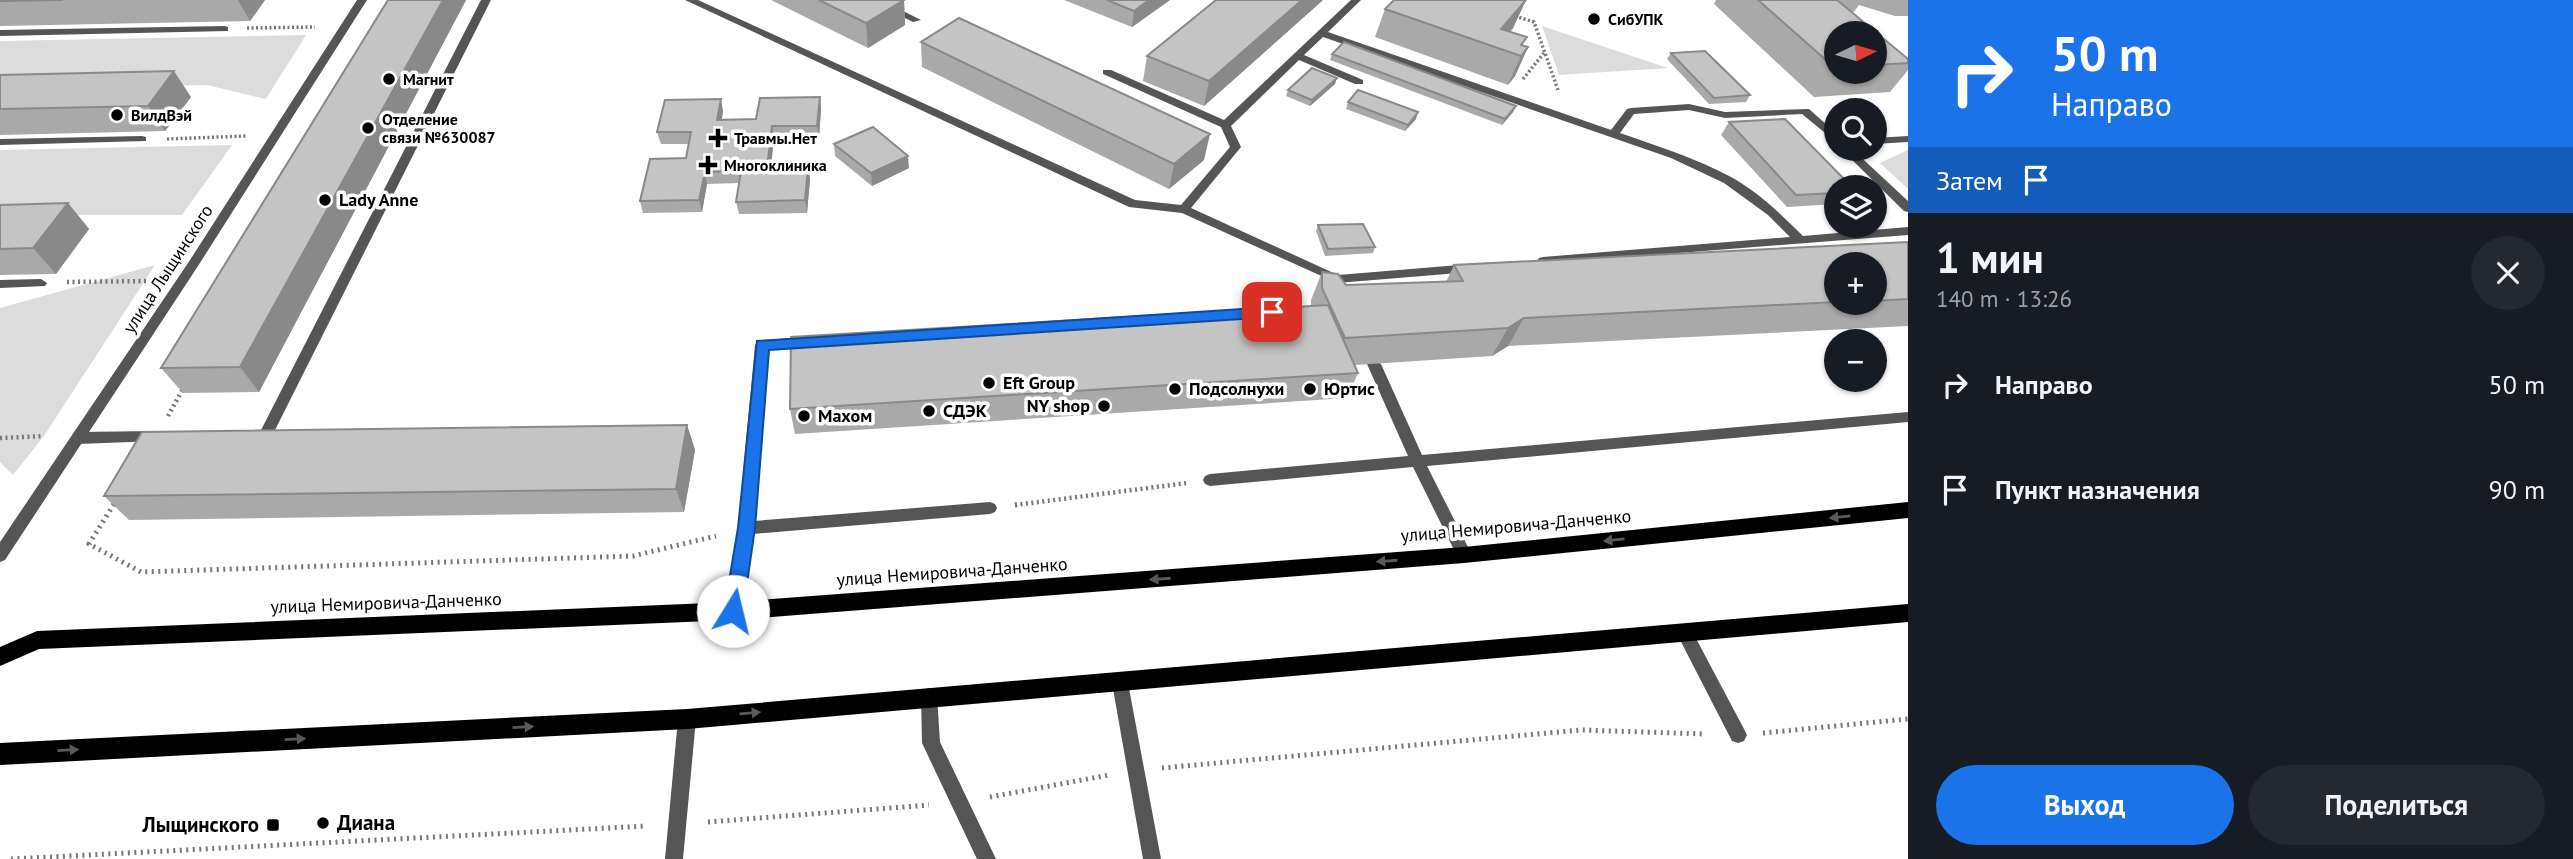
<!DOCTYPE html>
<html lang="ru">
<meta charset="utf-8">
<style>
body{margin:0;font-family:"PT Sans",sans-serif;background:#242831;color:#f1f3f6;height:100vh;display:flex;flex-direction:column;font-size:26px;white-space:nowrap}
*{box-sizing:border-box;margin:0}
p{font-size:23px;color:#9ea1a6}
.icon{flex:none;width:38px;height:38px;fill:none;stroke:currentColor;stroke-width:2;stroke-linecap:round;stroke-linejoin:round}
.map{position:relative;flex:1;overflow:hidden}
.side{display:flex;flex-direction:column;background:#171b24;width:665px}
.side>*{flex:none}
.banner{background:#1a73e8;color:#fff;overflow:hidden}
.needle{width:46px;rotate:85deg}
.buttons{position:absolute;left:1824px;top:21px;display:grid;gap:14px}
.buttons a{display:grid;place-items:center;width:63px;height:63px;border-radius:50%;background:#171b24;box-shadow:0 2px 5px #0004;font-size:35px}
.pin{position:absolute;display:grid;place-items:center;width:60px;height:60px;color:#fff;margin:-30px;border-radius:14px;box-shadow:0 4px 10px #0006}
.me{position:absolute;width:77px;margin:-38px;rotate:9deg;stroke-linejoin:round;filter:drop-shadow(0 0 5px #0008)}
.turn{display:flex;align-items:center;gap:24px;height:147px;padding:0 28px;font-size:32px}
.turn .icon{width:91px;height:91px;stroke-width:2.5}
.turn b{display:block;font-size:49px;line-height:60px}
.then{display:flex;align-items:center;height:66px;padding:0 28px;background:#0003;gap:14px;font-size:26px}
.round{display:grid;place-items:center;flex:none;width:74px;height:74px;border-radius:37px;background:#242831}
.overview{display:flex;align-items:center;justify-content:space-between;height:119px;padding:0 28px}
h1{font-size:42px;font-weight:800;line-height:52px}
.action{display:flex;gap:14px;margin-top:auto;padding:14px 28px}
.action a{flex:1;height:80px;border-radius:42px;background:#1a73e8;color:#fff;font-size:28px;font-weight:800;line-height:80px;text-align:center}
.action a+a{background:#242831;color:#f1f3f6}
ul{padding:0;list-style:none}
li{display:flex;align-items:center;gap:21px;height:105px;padding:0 28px}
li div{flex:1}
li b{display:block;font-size:26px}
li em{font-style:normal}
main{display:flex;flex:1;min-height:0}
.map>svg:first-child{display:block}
.green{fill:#dcdcdc}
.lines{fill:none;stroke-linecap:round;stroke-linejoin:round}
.path-far2{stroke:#777;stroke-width:3.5;stroke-dasharray:2 2.5;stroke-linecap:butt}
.path-far1{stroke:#777;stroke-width:4.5;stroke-dasharray:2 3.5;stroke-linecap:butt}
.path{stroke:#777;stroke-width:5;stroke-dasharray:2 4.5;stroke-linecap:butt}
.service{fill:#555;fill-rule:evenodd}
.tertiary{fill:#555;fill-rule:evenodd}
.primary{fill:#000;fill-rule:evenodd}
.wall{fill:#a9a9a9;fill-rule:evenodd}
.shaded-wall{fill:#898989}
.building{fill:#c4c4c4;stroke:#898989;stroke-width:2}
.oneway{fill:#595959}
.route{fill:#1a73e8;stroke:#114b97;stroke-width:2}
.poi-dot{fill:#000;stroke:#fff;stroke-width:2.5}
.labels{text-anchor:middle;stroke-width:7;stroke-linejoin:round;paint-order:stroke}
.far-poi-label{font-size:16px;font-weight:bold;fill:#000;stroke:#fff;text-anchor:start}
.poi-label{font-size:18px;font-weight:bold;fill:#000;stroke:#fff;text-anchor:start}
.street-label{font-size:18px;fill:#000;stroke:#fff}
.near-poi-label{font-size:21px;font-weight:bold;fill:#000;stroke:#fff;text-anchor:start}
</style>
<main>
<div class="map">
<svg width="1908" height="859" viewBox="0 0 1908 859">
<rect width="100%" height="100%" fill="#fff"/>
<path class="green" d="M1542,26L1668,68L1559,75Z
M306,35L266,99L207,85L0,90V41Z
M232,145L182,215H0V150Z
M1908,150V189L1880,163Z
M155,265L44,436L13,475L0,462V308Z"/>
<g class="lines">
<path class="path-far2" d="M1515,16L1534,22L1558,90
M247,28L315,27
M1523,79L1544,53
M167,139L246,136"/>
<path class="path-far1" d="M67,282L150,281
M168,416L184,387
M0,438L44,436
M1015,505L1187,483
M113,506L116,501"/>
<path class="path" d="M114,504L89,544L141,572L633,556L716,536
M1015,505L1020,504
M1763,733L1908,719
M1162,768L1581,730L1705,734
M990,797L1109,775
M708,822L929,805
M11,859L647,826"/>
<path class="service" d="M481,0H491L273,434L271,438H261L259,434Z
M685,0H698L1135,200L1181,205L1230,147L1221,127L1103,74V70H1111L1224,120L1351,0H1361L1328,32L1611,130L1627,109L1631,108L1689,104L1725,112L1809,109L1836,133V142L1802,114L1725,118L1689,110L1634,114L1620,133C1657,146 1696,158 1731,177C1758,192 1781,214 1803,236L1908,227V235L1539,264L1537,261L1539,258L1543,257L1790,237L1768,215L1724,183L1671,158L1323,37L1304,55L1363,80V84H1355L1299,60L1231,126L1241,147L1191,208L1338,275L1471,264L1477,268L1471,272L1337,283L1182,213L1129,207Z
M868,0H881L921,20L913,22Z
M225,26L228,27V31L0,36V30Z
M142,136L146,137V141L0,145V139Z
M1908,136V142L1874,144V138Z
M1841,149H1852L1908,201V212L1904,211Z
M41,279L47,283L45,286L0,288V280Z
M809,337L816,342L814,345L768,349L754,521L990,502L995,504L997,508L995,512L990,514L753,534L741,611L739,616L733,618L727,616L725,611L738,528L755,345L762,340Z
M1374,359L1381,364L1422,455L1908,412V422L1427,466L1472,555L1469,560L1464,562L1459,560L1413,467L1210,486L1205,484L1203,480L1205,476L1210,474L1408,456L1367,364Z
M157,431L162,432L164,436L162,440L157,441L78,444L73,442L71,438L73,434L78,432Z
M1685,627L1691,629L1744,729L1747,735L1744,741L1738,743L1732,741L1677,634L1679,629Z
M1120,675L1126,678L1128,683L1161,859H1143L1112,683L1114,678Z
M929,688L935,690L937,696L940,742L996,859H977L922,743L921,696L923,690Z
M687,711L693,713L696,719L683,859H665L678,719L681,713Z"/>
<path class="tertiary" d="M357,0H367L198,266L5,560L0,562V542L190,260Z"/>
<path class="primary" d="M1908,502V518L1464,563L733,620L39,649L0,666V647L37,631L733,602L1464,547Z
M1908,604V622L687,729L0,765V743L687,709Z"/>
</g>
<path class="wall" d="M0,0H265L250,21L0,26Z
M388,0H466L259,392L183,393L161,368Z
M771,0H904L905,25L868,48Z
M1064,0H1170L1132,27Z
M1323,0L1204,106L1143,81L1147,56Z
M1526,0L1513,28L1510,32L1523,46L1528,47L1515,76L1508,85L1375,37L1385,9Z
M1716,0H1908V16H1895L1859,5L1853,13L1908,59V70L1890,92L1814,97L1714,4ZM1836,33H1874V72H1836Z
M921,42L1204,160L1169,189L922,67Z
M1671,53L1750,95L1746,102L1709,104L1667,59Z
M1332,54L1513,112L1502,125L1330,60Z
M0,75L191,97L165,131L0,135Z
M1335,84L1310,106L1286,96L1288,90Z
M820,97L821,109L819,138H774L771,168L808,167L810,179L807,213L739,214L736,202L739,183L707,184L702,212L643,213L640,201L686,158L689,144H661L657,132L723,111L722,120L756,119Z
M1348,102L1416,119L1405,131L1346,109Z
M1729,122L1836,187V204L1787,207L1721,135Z
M834,144L909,168L872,186L835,156Z
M68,203L89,229L56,274L0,275V205Z
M1318,225L1375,247L1373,253L1325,256L1316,231Z
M1908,242V326L1508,346L1492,356L1355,365L1358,373L1347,398L795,434L790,409L1311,306V300L1322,272L1346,285L1446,282L1454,265ZM1874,264V303H1836Z
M687,425L695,450L684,512L129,520L104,496Z"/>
<path class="shaded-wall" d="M238,0H265L250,21Z
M443,0H466L259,392L240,367Z
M904,0L905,25L868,48L866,23Z
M1149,0H1170L1132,27L1134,11Z
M1302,0H1323L1204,106L1209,81Z
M1526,0L1513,28L1497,47L1501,29Z
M1528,47L1515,76L1508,85L1521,56Z
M174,71L191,97L165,131L148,106Z
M1337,78L1335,84L1310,106L1312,100Z
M820,97L821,109L819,138L817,126Z
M721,99L723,111L719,132L717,120Z
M1516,106L1513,112L1502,125L1505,119Z
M1418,112L1416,119L1405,131L1408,125Z
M772,126L774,138L769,180L767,168Z
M1210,134L1204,160L1169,189L1174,164Z
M908,156L909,168L872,186L871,173Z
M808,167L810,179L807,213L805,200Z
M705,172L707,184L702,212L699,200Z
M68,203L89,229L56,274L33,248Z
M1524,318L1508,346L1492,356L1508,328Z
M687,425L695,450L684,512L676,489Z"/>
<path class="building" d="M0,0H63L0,1Z
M388,0H443L240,367L161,368Z
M819,0H904L866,23Z
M1107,0H1149L1134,11Z
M1216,0H1302L1209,81L1147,56Z
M1394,0H1526L1501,29L1527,37L1521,45L1528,47L1521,56L1385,9Z
M1758,0H1837L1908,59V63L1874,65V33H1836V68H1835Z
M959,18L1210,134L1174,164L921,42Z
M1344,42L1516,106L1505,119L1332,54Z
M1705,51L1750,95L1714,98L1671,53Z
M1312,68L1337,78L1312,100L1288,90Z
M174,71L148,106L0,109V75Z
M1358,90L1418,112L1408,125L1348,102Z
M820,97L817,126H772L767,168L808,167L805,200L736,202L741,171L705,172L699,200L640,201L650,159L686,158L691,132H657L665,100L721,99L717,120L756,119L760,98Z
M1785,119L1852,187H1836V193L1796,195L1729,122Z
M873,127L908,156L871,173L834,144Z
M68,203L33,248L0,249V205Z
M1363,224L1375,247L1328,249L1318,225Z
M1908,242V299L1874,301V264H1836V302L1524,318L1508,328L1345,338L1322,288V272L1338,274L1346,285L1463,281L1454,265Z
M1328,305L1358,373L790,409L791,337Z
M687,425L676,489L104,496L142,432Z"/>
<defs><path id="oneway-solid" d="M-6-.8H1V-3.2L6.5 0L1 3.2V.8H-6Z" transform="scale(1.75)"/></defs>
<g class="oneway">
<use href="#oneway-solid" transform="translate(1840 517) rotate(174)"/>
<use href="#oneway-solid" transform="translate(1614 540) rotate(174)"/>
<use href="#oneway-solid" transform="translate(1387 561) rotate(176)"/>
<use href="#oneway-solid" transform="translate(1160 579) rotate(176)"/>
<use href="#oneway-solid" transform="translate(750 713) rotate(-5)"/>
<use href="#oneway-solid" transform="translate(523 727) rotate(-3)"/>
<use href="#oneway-solid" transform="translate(295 739) rotate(-3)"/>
<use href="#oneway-solid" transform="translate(68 750) rotate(-3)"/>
</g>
<path class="route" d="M1272,307L1279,312L1272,317L769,350L755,528L743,611L740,617L733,619L727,617L724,611L738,528L757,341Z"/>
<g class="poi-dot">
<circle cx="1594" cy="19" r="7"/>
<circle cx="389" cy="79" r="7"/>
<circle cx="117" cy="115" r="7"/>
<circle cx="368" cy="128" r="7"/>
<path d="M714.5 127.5h7v7h7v7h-7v7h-7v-7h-7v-7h7z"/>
<path d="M704.5 154.5h7v7h7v7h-7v7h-7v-7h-7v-7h7z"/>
<circle cx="325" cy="200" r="7"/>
<circle cx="989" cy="383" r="7"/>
<circle cx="1175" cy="389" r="7"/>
<circle cx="1310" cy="389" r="7"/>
<circle cx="1104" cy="406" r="7"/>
<circle cx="929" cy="411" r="7"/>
<circle cx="804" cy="416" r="7"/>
<circle cx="323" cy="823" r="7"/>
<rect x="266" y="818" width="14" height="14" rx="3.5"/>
</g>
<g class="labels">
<g class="far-poi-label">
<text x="1608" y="25">СибУПК</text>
<text x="403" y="85">Магнит</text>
<text x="131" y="121">ВилдВэй</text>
<text x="382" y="125">Отделение<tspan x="382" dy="18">связи №630087</tspan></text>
<text x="734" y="144">Травмы.Нет</text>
<text x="724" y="171">Многоклиника</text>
</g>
<g class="poi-label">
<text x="339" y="206">Lady Anne</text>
<text x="1003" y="389">Eft Group</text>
<text x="1189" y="395">Подсолнухи</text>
<text x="1324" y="395">Юртис</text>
<text x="1090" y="412" text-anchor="end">NY shop</text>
<text x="943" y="417">СДЭК</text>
<text x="818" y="422">Махом</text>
</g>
<g class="street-label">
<text transform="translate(168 269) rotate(-57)" y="6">улица Лыщинского</text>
<text transform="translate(1516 526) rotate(-5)" y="6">улица Немировича-Данченко</text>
<text transform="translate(952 572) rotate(-4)" y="6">улица Немировича-Данченко</text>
<text transform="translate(386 603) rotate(-2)" y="6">улица Немировича-Данченко</text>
</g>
<g class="near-poi-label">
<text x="337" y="830">Диана</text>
<text x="259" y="832" text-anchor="end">Лыщинского</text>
</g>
</g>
</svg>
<div class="buttons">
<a><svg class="needle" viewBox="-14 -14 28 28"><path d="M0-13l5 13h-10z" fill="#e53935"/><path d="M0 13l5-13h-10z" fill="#9ea1a6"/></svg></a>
<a><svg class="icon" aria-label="search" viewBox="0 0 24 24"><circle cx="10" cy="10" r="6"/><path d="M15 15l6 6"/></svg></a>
<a><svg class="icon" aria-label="layers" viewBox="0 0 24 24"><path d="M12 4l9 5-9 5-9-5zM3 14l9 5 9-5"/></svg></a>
<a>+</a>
<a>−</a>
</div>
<div class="pin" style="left:1272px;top:312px;background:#d93025"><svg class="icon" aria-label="arrive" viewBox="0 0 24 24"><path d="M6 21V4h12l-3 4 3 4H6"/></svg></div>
<svg class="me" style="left:733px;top:611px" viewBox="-20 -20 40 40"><circle r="19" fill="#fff"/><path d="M0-13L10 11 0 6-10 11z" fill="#1a73e8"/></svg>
</div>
<section class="side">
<div class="banner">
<div class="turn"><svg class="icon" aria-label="right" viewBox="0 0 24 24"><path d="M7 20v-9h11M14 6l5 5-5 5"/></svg><div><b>50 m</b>Направо</div></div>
<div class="then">Затем<svg class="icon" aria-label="arrive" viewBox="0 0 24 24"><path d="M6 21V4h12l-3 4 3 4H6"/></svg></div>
</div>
<div class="overview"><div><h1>1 мин</h1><p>140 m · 13:26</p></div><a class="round"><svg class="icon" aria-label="close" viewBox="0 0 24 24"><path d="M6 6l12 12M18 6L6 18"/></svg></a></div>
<ul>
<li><svg class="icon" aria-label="right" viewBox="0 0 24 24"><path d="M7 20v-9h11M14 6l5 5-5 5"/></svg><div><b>Направо</b></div><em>50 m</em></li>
<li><svg class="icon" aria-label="arrive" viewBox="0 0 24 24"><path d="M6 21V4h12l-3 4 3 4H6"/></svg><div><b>Пункт назначения</b></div><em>90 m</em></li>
</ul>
<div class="action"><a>Выход</a><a>Поделиться</a></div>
</section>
</main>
